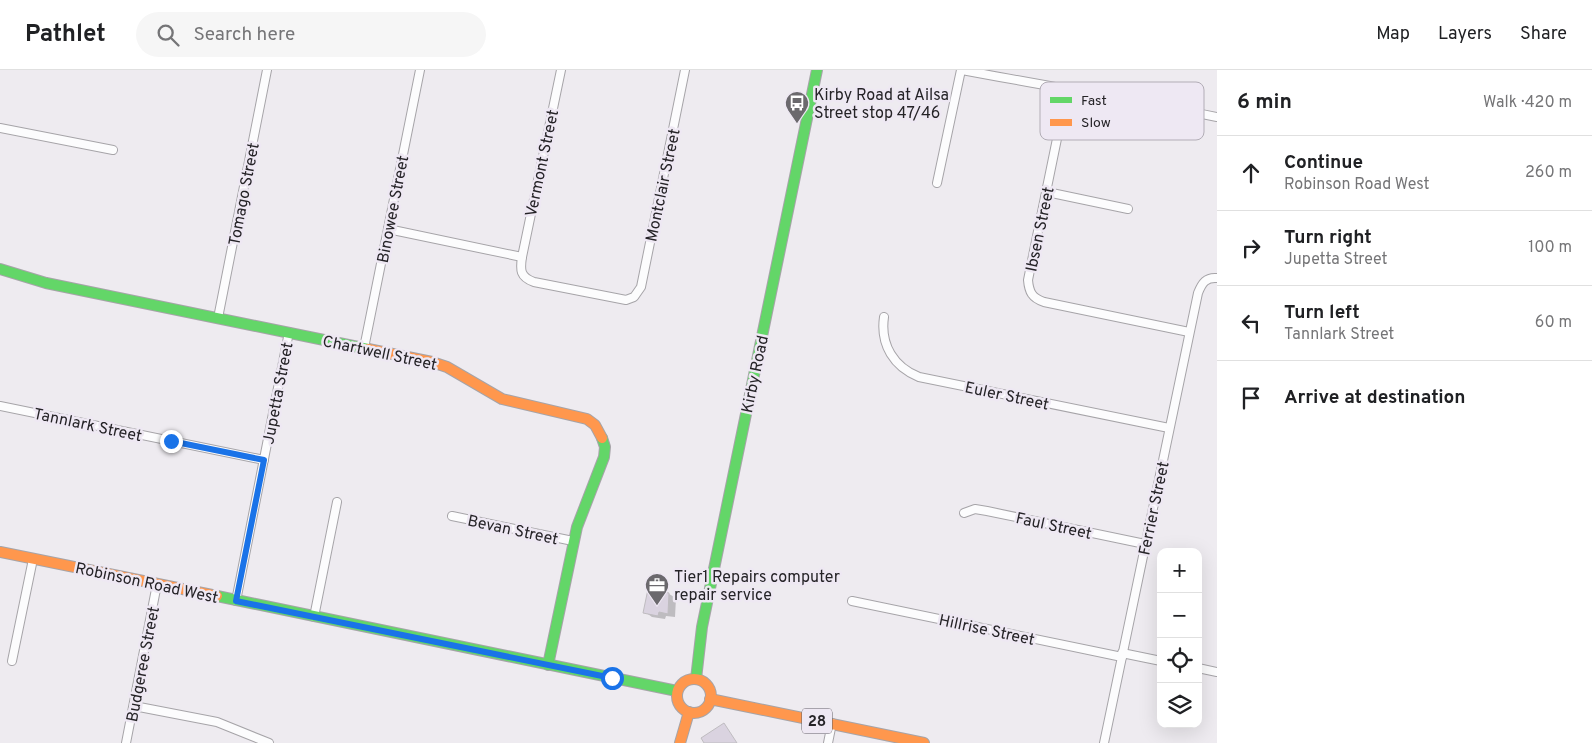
<!DOCTYPE html>
<meta charset="utf-8">
<style>
body{margin:0;font-family:Overpass,sans-serif;background:#f6f6f6;color:#202124}
.controls{position:absolute;right:15px;bottom:15px;display:grid;overflow:hidden;border-radius:10px;box-shadow:0 5px 20px #0002}
.controls button{width:45px;height:45px;display:grid;place-items:center;padding:0;border:0;border-bottom:1px solid #e0e0e0;background:#fff;color:#202124;font:25px sans-serif}
.stop{position:absolute;width:15px;height:15px;margin:-11px;border:4px solid #1a73e8;border-radius:50%;background:#fff}
.stop.end{background:#1a73e8;border-color:#fff;box-shadow:0 1px 5px #0008}
.list{margin:0;padding:0;list-style:none}
h2{display:flex;justify-content:space-between;align-items:center;height:65px;margin:0;padding:0 20px;font-size:21px}
h2 small{font-size:16px;font-weight:400;color:#757577}
.list li{display:grid;grid-template-columns:32px 1fr auto;gap:15px;align-items:center;box-sizing:border-box;height:75px;padding:0 20px;border-top:1px solid #e0e0e0}
.list b{display:block;font-size:19px;white-space:nowrap}
.list p{margin:0;font-size:16px;white-space:nowrap;color:#757577}
.list em{font-size:16px;font-style:normal;color:#757577}
.icon{flex:none;width:28px;height:28px;fill:none;stroke:currentColor;stroke-width:2;stroke-linecap:round;stroke-linejoin:round}
.map{position:relative;flex:none;width:1217px;height:673px;overflow:hidden}
header{display:flex;align-items:center;gap:30px;box-sizing:border-box;height:70px;padding:0 25px;background:#fff;border-bottom:1px solid #e0e0e0}
header strong{font-size:24px}
nav{display:flex;gap:28px;margin-inline-start:auto;font-size:18px}
.search{width:350px;height:45px;background:#f6f6f6;display:flex;align-items:center;gap:12px;box-sizing:border-box;padding:0 18px;border-radius:28px;color:#757577;font-size:19px}
main{display:flex}
aside{flex:1;background:#fff}
.map>svg:first-child{display:block}
.shadow{fill:#0003}
.building{fill:#dad3e0;stroke:#bfbcc0}
.lines{fill:none;stroke-linecap:round;stroke-linejoin:round}
.street-casing{stroke:#a6a4a8;stroke-width:10}
.fast-casing{stroke:#a6a4a8;stroke-width:12}
.slow-casing{stroke:#a6a4a8;stroke-width:12}
.street{stroke:#fcfcfd;stroke-width:8}
.fast{stroke:#63d668;stroke-width:10}
.slow{stroke:#ff974d;stroke-width:10}
.route{stroke:#1a73e8;stroke-width:6}
.labels{text-anchor:middle;stroke-width:5;stroke-linejoin:round;paint-order:stroke}
.shield{fill:#eee8f3;stroke:#615e64;stroke-width:1}
.shield-label{font-size:15px;font-weight:bold;fill:#252327}
.poi-label{font-size:16px;fill:#252327;stroke:#eee8f3;text-anchor:start}
.street-label{font-size:16px;fill:#252327;stroke:#eee8f3}
.key{fill:#eee8f3;stroke:#b2adb6;stroke-width:1}
.key-label{font-size:14px;fill:#252327}
</style>
<header>
<strong>Pathlet</strong>
<div class="search"><svg class="icon" aria-label="search" viewBox="0 0 24 24"><circle cx="10" cy="10" r="6"/><path d="M15 15l6 6"/></svg>Search here</div>
<nav><a>Map</a><a>Layers</a><a>Share</a></nav>
</header>
<main>
<div class="map">
<svg width="1217" height="673" viewBox="0 0 1217 673">
<rect width="100%" height="100%" fill="#eeebf0"/>
<path class="shadow" d="M 669,524 L 676,528 L 675,547 L 666,546 L 665,549 L 652,547 L 645,542 Z"/>
<g class="building">
<path d="M 648,519 L 669,523 L 668,544 L 659,542 L 658,546 L 643,543 Z"/>
<path d="M 724,653 L 737,673 L 704,673 L 701,668 Z"/>
</g>
<g class="lines">
<g class="street-casing">
<g id="street">
<path d="M 561,0 L 522,187 C 520,200 520,207 534,212 L 626,230 L 634,227 L 641,217 L 685,0"/>
<path d="M 962,0 C 1047,16 1132,30 1217,47"/>
<path d="M 1067,20 L 1028,210 C 1029,222 1032,228 1044,232 L 1189,262"/>
<path d="M 0,58 L 113,80"/>
<path d="M 937,113 L 961,0"/>
<path d="M 1047,122 L 1128,139"/>
<path d="M 388,159 L 522,187"/>
<path d="M 884,247 C 880,275 894,297 919,307 L 1169,358"/>
<path d="M 218,248 L 267,0"/>
<path d="M 364,278 L 420,0"/>
<path d="M 0,336 L 264,390"/>
<path d="M 964,443 L 975,439 L 987,441 L 1145,474"/>
<path d="M 452,446 L 573,471"/>
<path d="M 236,531 L 289,262"/>
<path d="M 852,531 L 1122,587"/>
<path d="M 314,547 L 337,432"/>
<path d="M 1122,583 L 1161,591"/>
<path d="M 12,591 L 33,489"/>
<path d="M 1198,598 L 1217,602"/>
<path d="M 134,636 L 217,652 L 269,673"/>
<path d="M 126,673 L 157,514"/>
<path d="M 828,673 L 832,653"/>
<path d="M 1104,673 L 1198,223 C 1202,213 1206,207 1217,208"/>
</g>
</g>
<g class="fast-casing">
<g id="fast">
<path d="M 0,199 L 46,213 L 368,279"/>
<path d="M 217,526 L 677,621"/>
<path d="M 548,595 L 577,457 L 604,387 L 605,377 L 602,368"/>
<path d="M 696,609 L 702,557 L 817,0"/>
</g>
</g>
<g class="slow-casing">
<g id="slow">
<path d="M 368,279 L 432,292 L 447,297 L 502,329 L 587,349 L 595,355 L 602,368"/>
<path d="M 0,482 L 217,526"/>
<circle cx="694" cy="626" r="17"/>
<path d="M 710,629 L 924,673"/>
<path d="M 680,673 L 689,642"/>
</g>
</g>
<use href="#street" class="street"/>
<use href="#fast" class="fast"/>
<use href="#slow" class="slow"/>
</g>
<g class="lines">
<path class="route" d="M 171,371 L 264,390 L 236,531 L 612,608"/>
</g>
<defs>
<g id="bus-pin" transform="scale(1.25)"><path d="M0 17L-7.5 6A9.5 9.5 0 1 1 7.5 6Z" fill="#6b696d" stroke="#eee8f3"/><path d="M-5-6H5V4H4V6H2V4H-2V6H-4V4H-5ZM-3.5-4V0h7V-4ZM-3.5 1.2v1.5H-2V1.2ZM2 1.2v1.5H3.5V1.2Z" fill="#fff"/></g>
<g id="office-pin" transform="scale(1.25)"><path d="M0 17L-7.5 6A9.5 9.5 0 1 1 7.5 6Z" fill="#6b696d" stroke="#eee8f3"/><path d="M-6-3h4V-5.5h4V-3h4V5H-6ZM-1-4.5V-3h2v-1.5ZM-6 0V1H6V0Z" fill="#fff"/></g>
</defs>
<g fill-rule="evenodd">
<use href="#bus-pin" x="797" y="33"/>
<use href="#office-pin" x="657" y="515"/>
</g>
<g class="labels">
<rect class="shield" x="802" y="638.5" width="30" height="25" rx="4"/>
<g class="shield-label">
<text x="817" y="656">28</text>
</g>
<g class="poi-label">
<text x="814" y="30">Kirby Road at Ailsa<tspan x="814" dy="18">Street stop 47/46</tspan></text>
<text x="674" y="512">Tier1 Repairs computer<tspan x="674" dy="18">repair service</tspan></text>
</g>
<g class="street-label">
<text transform="translate(541 93) rotate(-78)" y="6">Vermont Street</text>
<text transform="translate(662 115) rotate(-78)" y="6">Montclair Street</text>
<text transform="translate(243 124) rotate(-79)" y="6">Tomago Street</text>
<text transform="translate(392 139) rotate(-79)" y="6">Binowee Street</text>
<text transform="translate(1039 159) rotate(-78)" y="6">Ibsen Street</text>
<text transform="translate(380 282) rotate(12)" y="6">Chartwell Street</text>
<text transform="translate(754 304) rotate(-78)" y="6">Kirby Road</text>
<text transform="translate(277 323) rotate(-79)" y="6">Jupetta Street</text>
<text transform="translate(1007 325) rotate(12)" y="6">Euler Street</text>
<text transform="translate(88 354) rotate(12)" y="6">Tannlark Street</text>
<text transform="translate(1153 438) rotate(-78)" y="6">Ferrier Street</text>
<text transform="translate(1054 455) rotate(12)" y="6">Faul Street</text>
<text transform="translate(513 459) rotate(12)" y="6">Bevan Street</text>
<text transform="translate(147 512) rotate(12)" y="6">Robinson Road West</text>
<text transform="translate(987 559) rotate(12)" y="6">Hillrise Street</text>
<text transform="translate(142 594) rotate(-79)" y="6">Budgeree Street</text>
</g>
</g>
<rect x="1040" y="12" width="164" height="58" rx="8" class="key"/>
<rect x="1050" y="27" width="22" height="6" fill="#63d668"/>
<rect x="1050" y="49" width="22" height="7" fill="#ff974d"/>
<g class="key-label">
<text x="1081" y="35">Fast</text>
<text x="1081" y="57">Slow</text>
</g>
</svg>
<div class="controls">
<button>+</button>
<button>−</button>
<button><svg class="icon" aria-label="locate" viewBox="0 0 24 24"><circle cx="12" cy="12" r="6"/><path d="M12 2v4M12 18v4M2 12h4M18 12h4"/></svg></button>
<button><svg class="icon" aria-label="layers" viewBox="0 0 24 24"><path d="M12 4l9 5-9 5-9-5zM3 14l9 5 9-5"/></svg></button>
</div>
<div class="stop" style="left:612px;top:608px"></div>
<div class="stop end" style="left:171px;top:371px"></div>
</div>
<aside>
<h2>6 min<small>Walk · 420 m</small></h2>
<ul class="list">
<li><svg class="icon" aria-label="ahead" viewBox="0 0 24 24"><path d="M12 20V5M6 11l6-6 6 6"/></svg><div><b>Continue</b><p>Robinson Road West</p></div><em>260 m</em></li>
<li><svg class="icon" aria-label="right" viewBox="0 0 24 24"><path d="M7 20v-9h11M14 6l5 5-5 5"/></svg><div><b>Turn right</b><p>Jupetta Street</p></div><em>100 m</em></li>
<li><svg class="icon" aria-label="left" viewBox="0 0 24 24"><path d="M17 20v-9H6M10 6l-5 5 5 5"/></svg><div><b>Turn left</b><p>Tannlark Street</p></div><em>60 m</em></li>
<li><svg class="icon" aria-label="arrive" viewBox="0 0 24 24"><path d="M6 21V4h12l-3 4 3 4H6"/></svg><div><b>Arrive at destination</b></div></li>
</ul>
</aside>
</main>
